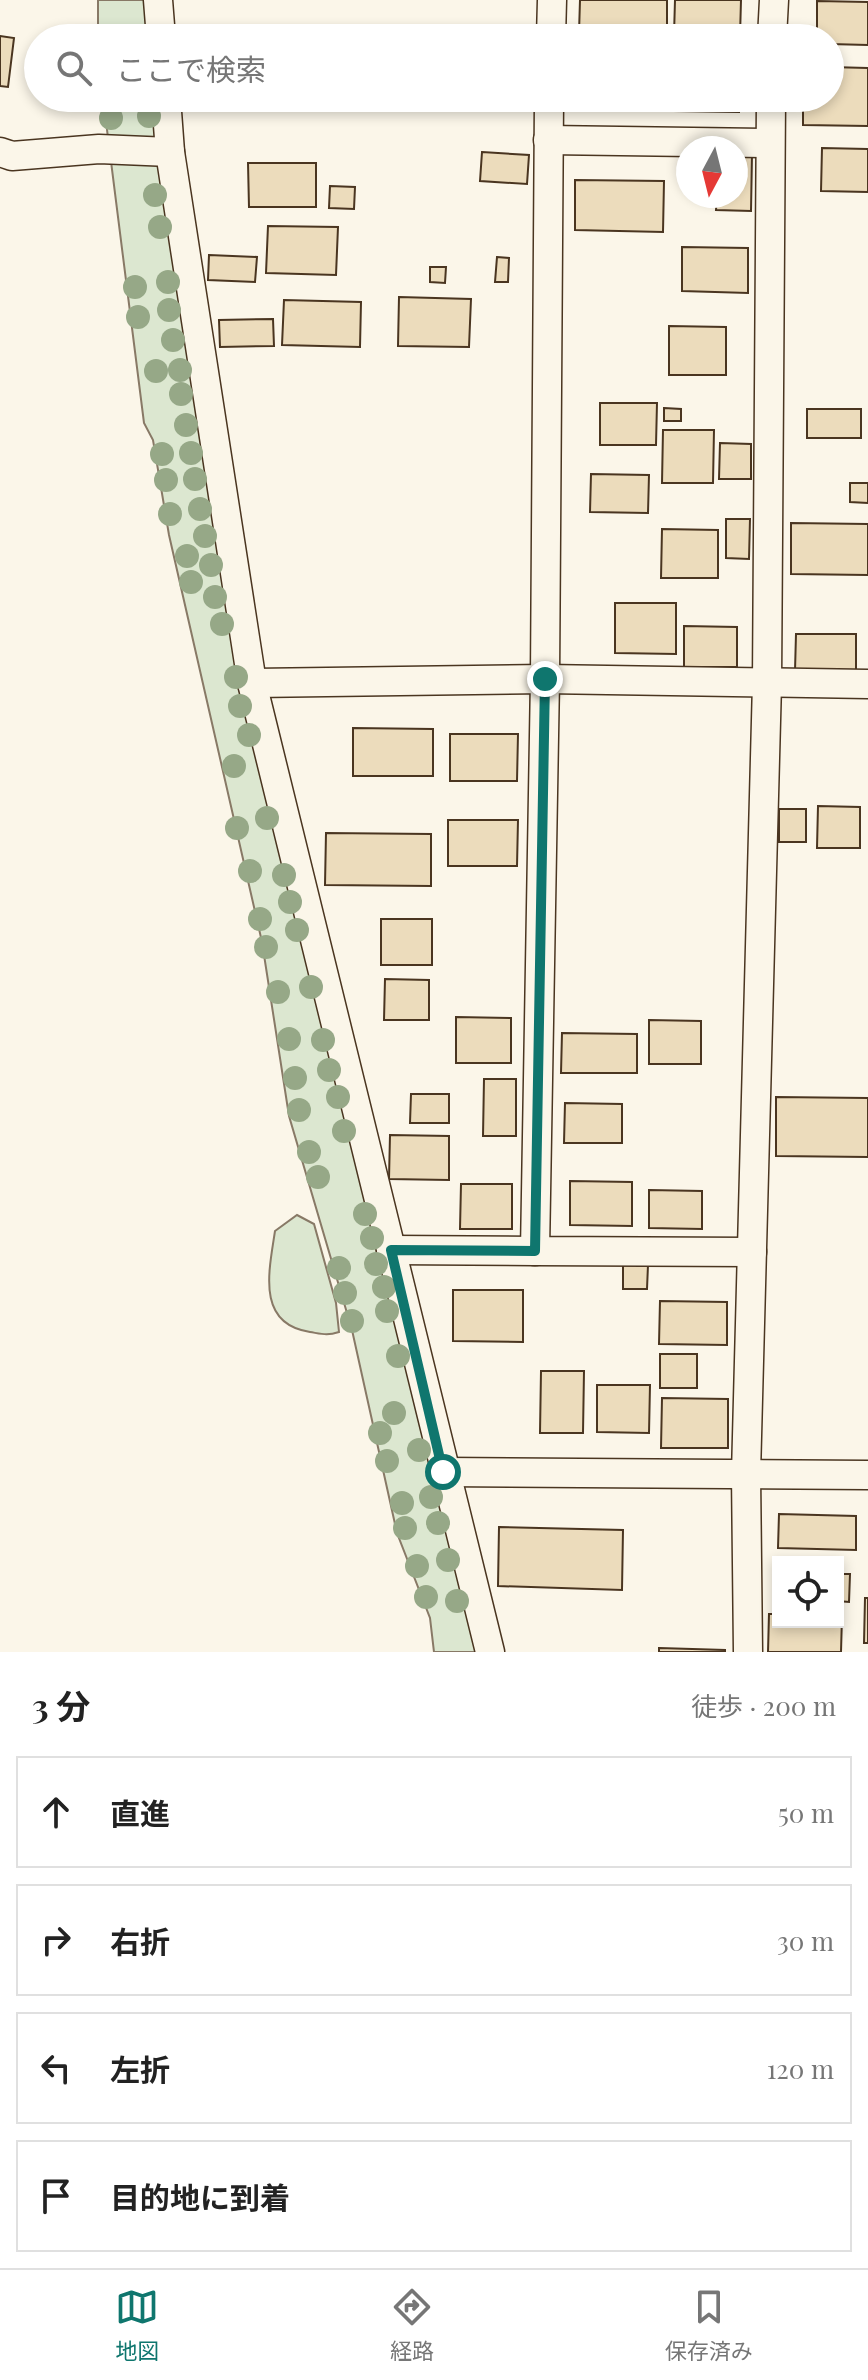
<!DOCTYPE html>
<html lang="ja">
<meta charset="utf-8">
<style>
body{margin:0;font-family:"Playfair Display","Noto Sans JP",serif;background:#f6f6f6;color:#222}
.controls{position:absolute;right:24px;bottom:24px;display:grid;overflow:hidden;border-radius:0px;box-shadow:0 4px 12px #0003}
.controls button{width:72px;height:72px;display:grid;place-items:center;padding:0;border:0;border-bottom:2px solid #e0e0e0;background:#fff;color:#222;font:40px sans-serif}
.compass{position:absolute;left:676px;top:136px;width:72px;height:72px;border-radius:50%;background:#fff;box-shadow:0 4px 12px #0003;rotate:187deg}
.stop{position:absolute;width:24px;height:24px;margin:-18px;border:6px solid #0f766e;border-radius:50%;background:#fff}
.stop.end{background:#0f766e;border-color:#fff;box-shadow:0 2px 8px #0008}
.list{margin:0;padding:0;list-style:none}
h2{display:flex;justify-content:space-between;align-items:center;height:104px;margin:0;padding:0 32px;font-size:34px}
h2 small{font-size:26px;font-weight:400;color:#767676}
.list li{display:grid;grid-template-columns:52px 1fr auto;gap:24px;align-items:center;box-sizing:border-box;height:112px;margin:0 16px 16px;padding:0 16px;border:2px solid #e0e0e0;border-radius:0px}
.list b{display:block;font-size:30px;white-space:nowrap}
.list em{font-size:26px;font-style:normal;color:#767676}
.icon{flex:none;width:44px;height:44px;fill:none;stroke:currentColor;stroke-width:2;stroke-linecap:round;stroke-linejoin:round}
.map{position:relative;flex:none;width:868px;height:1652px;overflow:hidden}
.search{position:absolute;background:#fff;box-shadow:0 4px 12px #0003;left:24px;right:24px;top:24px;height:88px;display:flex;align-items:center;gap:20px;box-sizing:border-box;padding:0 28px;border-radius:44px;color:#767676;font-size:30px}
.sheet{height:616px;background:#fff}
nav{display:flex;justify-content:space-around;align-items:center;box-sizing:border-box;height:112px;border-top:2px solid #e0e0e0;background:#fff;font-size:22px;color:#767676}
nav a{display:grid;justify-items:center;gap:4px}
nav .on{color:#0f766e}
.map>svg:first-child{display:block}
.green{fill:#dce7d0;stroke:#887966;stroke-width:2}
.building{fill:#ecdcbc;stroke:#4a3520;stroke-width:2}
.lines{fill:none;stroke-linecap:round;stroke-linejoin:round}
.street-casing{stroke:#4a3520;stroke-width:31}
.street{stroke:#fbf6e9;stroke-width:28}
.tree{fill:#96a887}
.route{stroke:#0f766e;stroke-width:10}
</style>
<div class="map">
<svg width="868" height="1652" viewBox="0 0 868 1652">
<rect width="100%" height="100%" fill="#fbf6e9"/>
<g class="green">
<path d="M 98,0 L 150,0 L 152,38 L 98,38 Z"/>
<path d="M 103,98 L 156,98 L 231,614 L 399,1322 L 413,1397 L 477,1652 L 434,1652 L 430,1618 L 397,1533 L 352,1330 L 289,1116 L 262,942 L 169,535 L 153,440 L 144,423 Z"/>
<path d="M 297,1215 L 314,1224 L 336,1303 L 339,1332 C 327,1336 322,1334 310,1332 C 256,1324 269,1271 275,1231 Z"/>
</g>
<g class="building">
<path d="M 580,0 L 667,0 L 667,35 L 579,33 Z"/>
<path d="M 675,0 L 741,0 L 740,36 L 674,35 Z"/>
<path d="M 817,1 L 868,2 L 868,45 L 830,44 L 830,38 L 817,38 Z"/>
<path d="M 0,36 L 14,38 L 8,87 L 0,86 Z"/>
<path d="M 830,67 L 868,68 L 868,126 L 803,125 L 803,98 L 830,98 Z"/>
<path d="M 674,98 L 739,98 L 739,112 L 674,111 Z"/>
<path d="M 822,148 L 868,149 L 868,192 L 821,191 Z"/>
<path d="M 482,152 L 529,155 L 527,184 L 480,181 Z"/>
<path d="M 736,153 L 752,154 L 751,211 L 716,210 L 717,196 L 736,196 Z"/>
<path d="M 248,163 L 316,163 L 316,207 L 249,207 Z"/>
<path d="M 575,180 L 664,181 L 663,232 L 575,230 Z"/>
<path d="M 330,186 L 355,187 L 354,209 L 329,208 Z"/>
<path d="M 268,226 L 338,227 L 336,275 L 266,273 Z"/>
<path d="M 682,247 L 748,248 L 748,293 L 682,291 Z"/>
<path d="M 209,255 L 257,257 L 255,282 L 208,280 Z"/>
<path d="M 497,257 L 509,258 L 508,282 L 495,282 Z"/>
<path d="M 430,267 L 446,267 L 445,283 L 430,282 Z"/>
<path d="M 399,297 L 471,299 L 469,347 L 398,346 Z"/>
<path d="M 284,300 L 361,302 L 360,347 L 282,345 Z"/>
<path d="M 273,319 L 274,346 L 220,347 L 219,320 Z"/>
<path d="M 669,326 L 726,327 L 726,375 L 669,375 Z"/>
<path d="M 600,403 L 657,403 L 656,445 L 600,445 Z"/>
<path d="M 664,408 L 681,409 L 681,421 L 664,421 Z"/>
<rect x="807" y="409" width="54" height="29"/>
<path d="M 663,430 L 714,430 L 713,483 L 662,483 Z"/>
<path d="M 720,443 L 751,444 L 751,479 L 719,479 Z"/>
<path d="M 591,474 L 649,475 L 648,513 L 590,512 Z"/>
<path d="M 850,483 L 868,483 L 868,503 L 850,502 Z"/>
<path d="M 726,519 L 750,519 L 749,559 L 726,558 Z"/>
<path d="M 791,523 L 868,524 L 868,575 L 791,574 Z"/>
<path d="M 662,529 L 718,530 L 718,578 L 661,578 Z"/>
<path d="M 615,603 L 676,603 L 676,654 L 615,653 Z"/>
<path d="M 684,626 L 737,627 L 737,667 L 684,667 Z"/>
<path d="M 796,634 L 856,634 L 856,671 L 795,671 Z"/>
<path d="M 353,728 L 433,729 L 433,776 L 353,776 Z"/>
<path d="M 450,734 L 518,734 L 517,781 L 450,781 Z"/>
<path d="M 818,806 L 860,807 L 860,848 L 817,848 Z"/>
<rect x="779" y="809" width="27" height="33"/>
<path d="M 448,820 L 518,820 L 517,866 L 448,866 Z"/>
<path d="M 326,833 L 431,834 L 431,886 L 325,885 Z"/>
<rect x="381" y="919" width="51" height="46"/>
<path d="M 385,979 L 429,980 L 429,1020 L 384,1020 Z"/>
<path d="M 456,1017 L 511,1018 L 511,1063 L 456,1063 Z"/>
<path d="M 649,1020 L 701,1021 L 701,1064 L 649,1064 Z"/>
<path d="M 562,1033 L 637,1034 L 637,1073 L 561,1073 Z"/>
<path d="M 484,1079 L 516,1079 L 516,1136 L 483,1136 Z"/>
<path d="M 411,1094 L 449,1094 L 449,1123 L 410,1123 Z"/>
<path d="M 776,1097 L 868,1098 L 868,1157 L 776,1156 Z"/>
<path d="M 565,1103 L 622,1104 L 622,1143 L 564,1143 Z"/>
<path d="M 390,1135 L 449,1136 L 449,1180 L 389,1179 Z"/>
<path d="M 570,1181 L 632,1182 L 632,1226 L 570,1225 Z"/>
<path d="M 461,1184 L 512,1184 L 512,1229 L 460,1229 Z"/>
<path d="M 649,1190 L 702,1191 L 702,1229 L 649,1228 Z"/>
<path d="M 623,1265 L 648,1265 L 647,1289 L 623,1289 Z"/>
<path d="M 453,1290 L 523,1290 L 523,1342 L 453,1341 Z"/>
<path d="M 660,1301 L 727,1302 L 727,1345 L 659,1344 Z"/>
<rect x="660" y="1354" width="37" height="34"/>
<path d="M 541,1371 L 584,1371 L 583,1433 L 540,1433 Z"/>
<path d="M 597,1385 L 650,1385 L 649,1433 L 597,1432 Z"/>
<path d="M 662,1398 L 728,1399 L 728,1448 L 661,1448 Z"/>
<path d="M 779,1514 L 856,1516 L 856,1550 L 778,1548 Z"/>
<path d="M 499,1527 L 623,1530 L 622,1590 L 498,1586 Z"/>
<path d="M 838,1574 L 850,1574 L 849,1602 L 838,1601 Z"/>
<path d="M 865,1598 L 868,1598 L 868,1643 L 864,1643 Z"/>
<path d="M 769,1614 L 778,1614 L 778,1622 L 838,1622 L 838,1616 L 842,1616 L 841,1652 L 768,1652 Z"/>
<path d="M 659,1648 L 725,1650 L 725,1652 L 659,1652 Z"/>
</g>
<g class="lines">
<g class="street-casing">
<g id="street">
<path d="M 158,0 L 161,38"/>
<path d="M 551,38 L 552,0"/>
<path d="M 772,38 L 774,0"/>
<path d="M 166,98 L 170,152 L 252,683 L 490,1652"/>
<path d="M 549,98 L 545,679 L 535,1251 L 752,1252"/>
<path d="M 548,140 L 769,143"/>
<path d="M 0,152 L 12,156 L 99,149 L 170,152"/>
<path d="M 252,683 L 545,679 L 868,684"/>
<path d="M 391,1250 L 535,1251"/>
<path d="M 443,1472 L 868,1475"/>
<path d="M 748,1652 L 746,1474 L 767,683 L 771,98"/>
</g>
</g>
<use href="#street" class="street"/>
</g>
<g class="tree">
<circle cx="149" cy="116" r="12"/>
<circle cx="111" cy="118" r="12"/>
<circle cx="155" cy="195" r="12"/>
<circle cx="160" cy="227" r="12"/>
<circle cx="168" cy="282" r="12"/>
<circle cx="135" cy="287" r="12"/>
<circle cx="169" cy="310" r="12"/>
<circle cx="138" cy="317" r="12"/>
<circle cx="173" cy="340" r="12"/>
<circle cx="180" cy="370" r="12"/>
<circle cx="156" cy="371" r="12"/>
<circle cx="181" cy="394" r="12"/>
<circle cx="186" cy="425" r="12"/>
<circle cx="191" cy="453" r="12"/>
<circle cx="162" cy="454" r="12"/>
<circle cx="195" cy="479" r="12"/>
<circle cx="166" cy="480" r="12"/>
<circle cx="200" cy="509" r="12"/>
<circle cx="170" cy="514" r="12"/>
<circle cx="205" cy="536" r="12"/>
<circle cx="187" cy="556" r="12"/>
<circle cx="211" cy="565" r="12"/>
<circle cx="191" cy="582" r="12"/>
<circle cx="215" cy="597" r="12"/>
<circle cx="222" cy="624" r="12"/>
<circle cx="236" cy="677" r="12"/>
<circle cx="240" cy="706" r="12"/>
<circle cx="249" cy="735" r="12"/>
<circle cx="234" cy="766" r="12"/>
<circle cx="267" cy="818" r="12"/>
<circle cx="237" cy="828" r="12"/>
<circle cx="250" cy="871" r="12"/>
<circle cx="284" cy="875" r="12"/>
<circle cx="290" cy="902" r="12"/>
<circle cx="260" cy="919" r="12"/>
<circle cx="297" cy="930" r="12"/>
<circle cx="266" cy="947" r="12"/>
<circle cx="311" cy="987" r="12"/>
<circle cx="278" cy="992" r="12"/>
<circle cx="289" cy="1039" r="12"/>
<circle cx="323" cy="1040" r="12"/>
<circle cx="329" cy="1070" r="12"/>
<circle cx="295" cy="1078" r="12"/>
<circle cx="338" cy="1097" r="12"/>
<circle cx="299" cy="1110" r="12"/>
<circle cx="344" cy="1131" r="12"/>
<circle cx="309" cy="1152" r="12"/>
<circle cx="318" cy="1177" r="12"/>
<circle cx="365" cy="1214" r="12"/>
<circle cx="372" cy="1238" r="12"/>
<circle cx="376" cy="1264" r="12"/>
<circle cx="339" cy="1268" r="12"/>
<circle cx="384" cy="1287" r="12"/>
<circle cx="345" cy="1293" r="12"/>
<circle cx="387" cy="1311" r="12"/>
<circle cx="352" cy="1321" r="12"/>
<circle cx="398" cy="1356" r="12"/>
<circle cx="394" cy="1413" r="12"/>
<circle cx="380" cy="1433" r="12"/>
<circle cx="419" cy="1450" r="12"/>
<circle cx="387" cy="1461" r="12"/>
<circle cx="431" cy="1497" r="12"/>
<circle cx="402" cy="1503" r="12"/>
<circle cx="438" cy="1523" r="12"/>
<circle cx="405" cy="1528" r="12"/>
<circle cx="448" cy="1560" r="12"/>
<circle cx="417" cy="1566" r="12"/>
<circle cx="426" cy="1597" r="12"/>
<circle cx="457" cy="1601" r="12"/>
</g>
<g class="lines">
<path class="route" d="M 443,1472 L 391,1250 L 535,1251 L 545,679"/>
</g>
</svg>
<div class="controls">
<button><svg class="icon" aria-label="locate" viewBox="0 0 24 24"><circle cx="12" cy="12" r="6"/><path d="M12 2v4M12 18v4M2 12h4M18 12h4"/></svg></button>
</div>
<svg class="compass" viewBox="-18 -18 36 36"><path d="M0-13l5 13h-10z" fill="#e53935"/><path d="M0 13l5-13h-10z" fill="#767676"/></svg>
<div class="stop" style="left:443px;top:1472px"></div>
<div class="stop end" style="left:545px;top:679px"></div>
<div class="search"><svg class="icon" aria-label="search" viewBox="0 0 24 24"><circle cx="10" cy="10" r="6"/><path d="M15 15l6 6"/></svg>ここで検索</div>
</div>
<section class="sheet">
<h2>3 分<small>徒歩 · 200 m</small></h2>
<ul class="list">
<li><svg class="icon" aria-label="ahead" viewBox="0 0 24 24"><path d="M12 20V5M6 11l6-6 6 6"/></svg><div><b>直進</b></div><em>50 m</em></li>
<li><svg class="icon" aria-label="right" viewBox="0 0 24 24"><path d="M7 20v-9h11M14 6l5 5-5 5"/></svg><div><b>右折</b></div><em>30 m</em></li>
<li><svg class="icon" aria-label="left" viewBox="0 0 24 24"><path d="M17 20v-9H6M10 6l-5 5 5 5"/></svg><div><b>左折</b></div><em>120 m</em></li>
<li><svg class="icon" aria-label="arrive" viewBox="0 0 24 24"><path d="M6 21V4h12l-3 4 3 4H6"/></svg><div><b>目的地に到着</b></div></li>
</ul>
</section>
<nav>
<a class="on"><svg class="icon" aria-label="map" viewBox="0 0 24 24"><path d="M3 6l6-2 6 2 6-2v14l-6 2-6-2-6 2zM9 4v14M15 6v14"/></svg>地図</a>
<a><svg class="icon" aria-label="directions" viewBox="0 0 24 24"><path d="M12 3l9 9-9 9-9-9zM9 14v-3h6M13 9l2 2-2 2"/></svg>経路</a>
<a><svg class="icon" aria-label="saved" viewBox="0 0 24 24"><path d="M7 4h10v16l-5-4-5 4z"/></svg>保存済み</a>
</nav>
